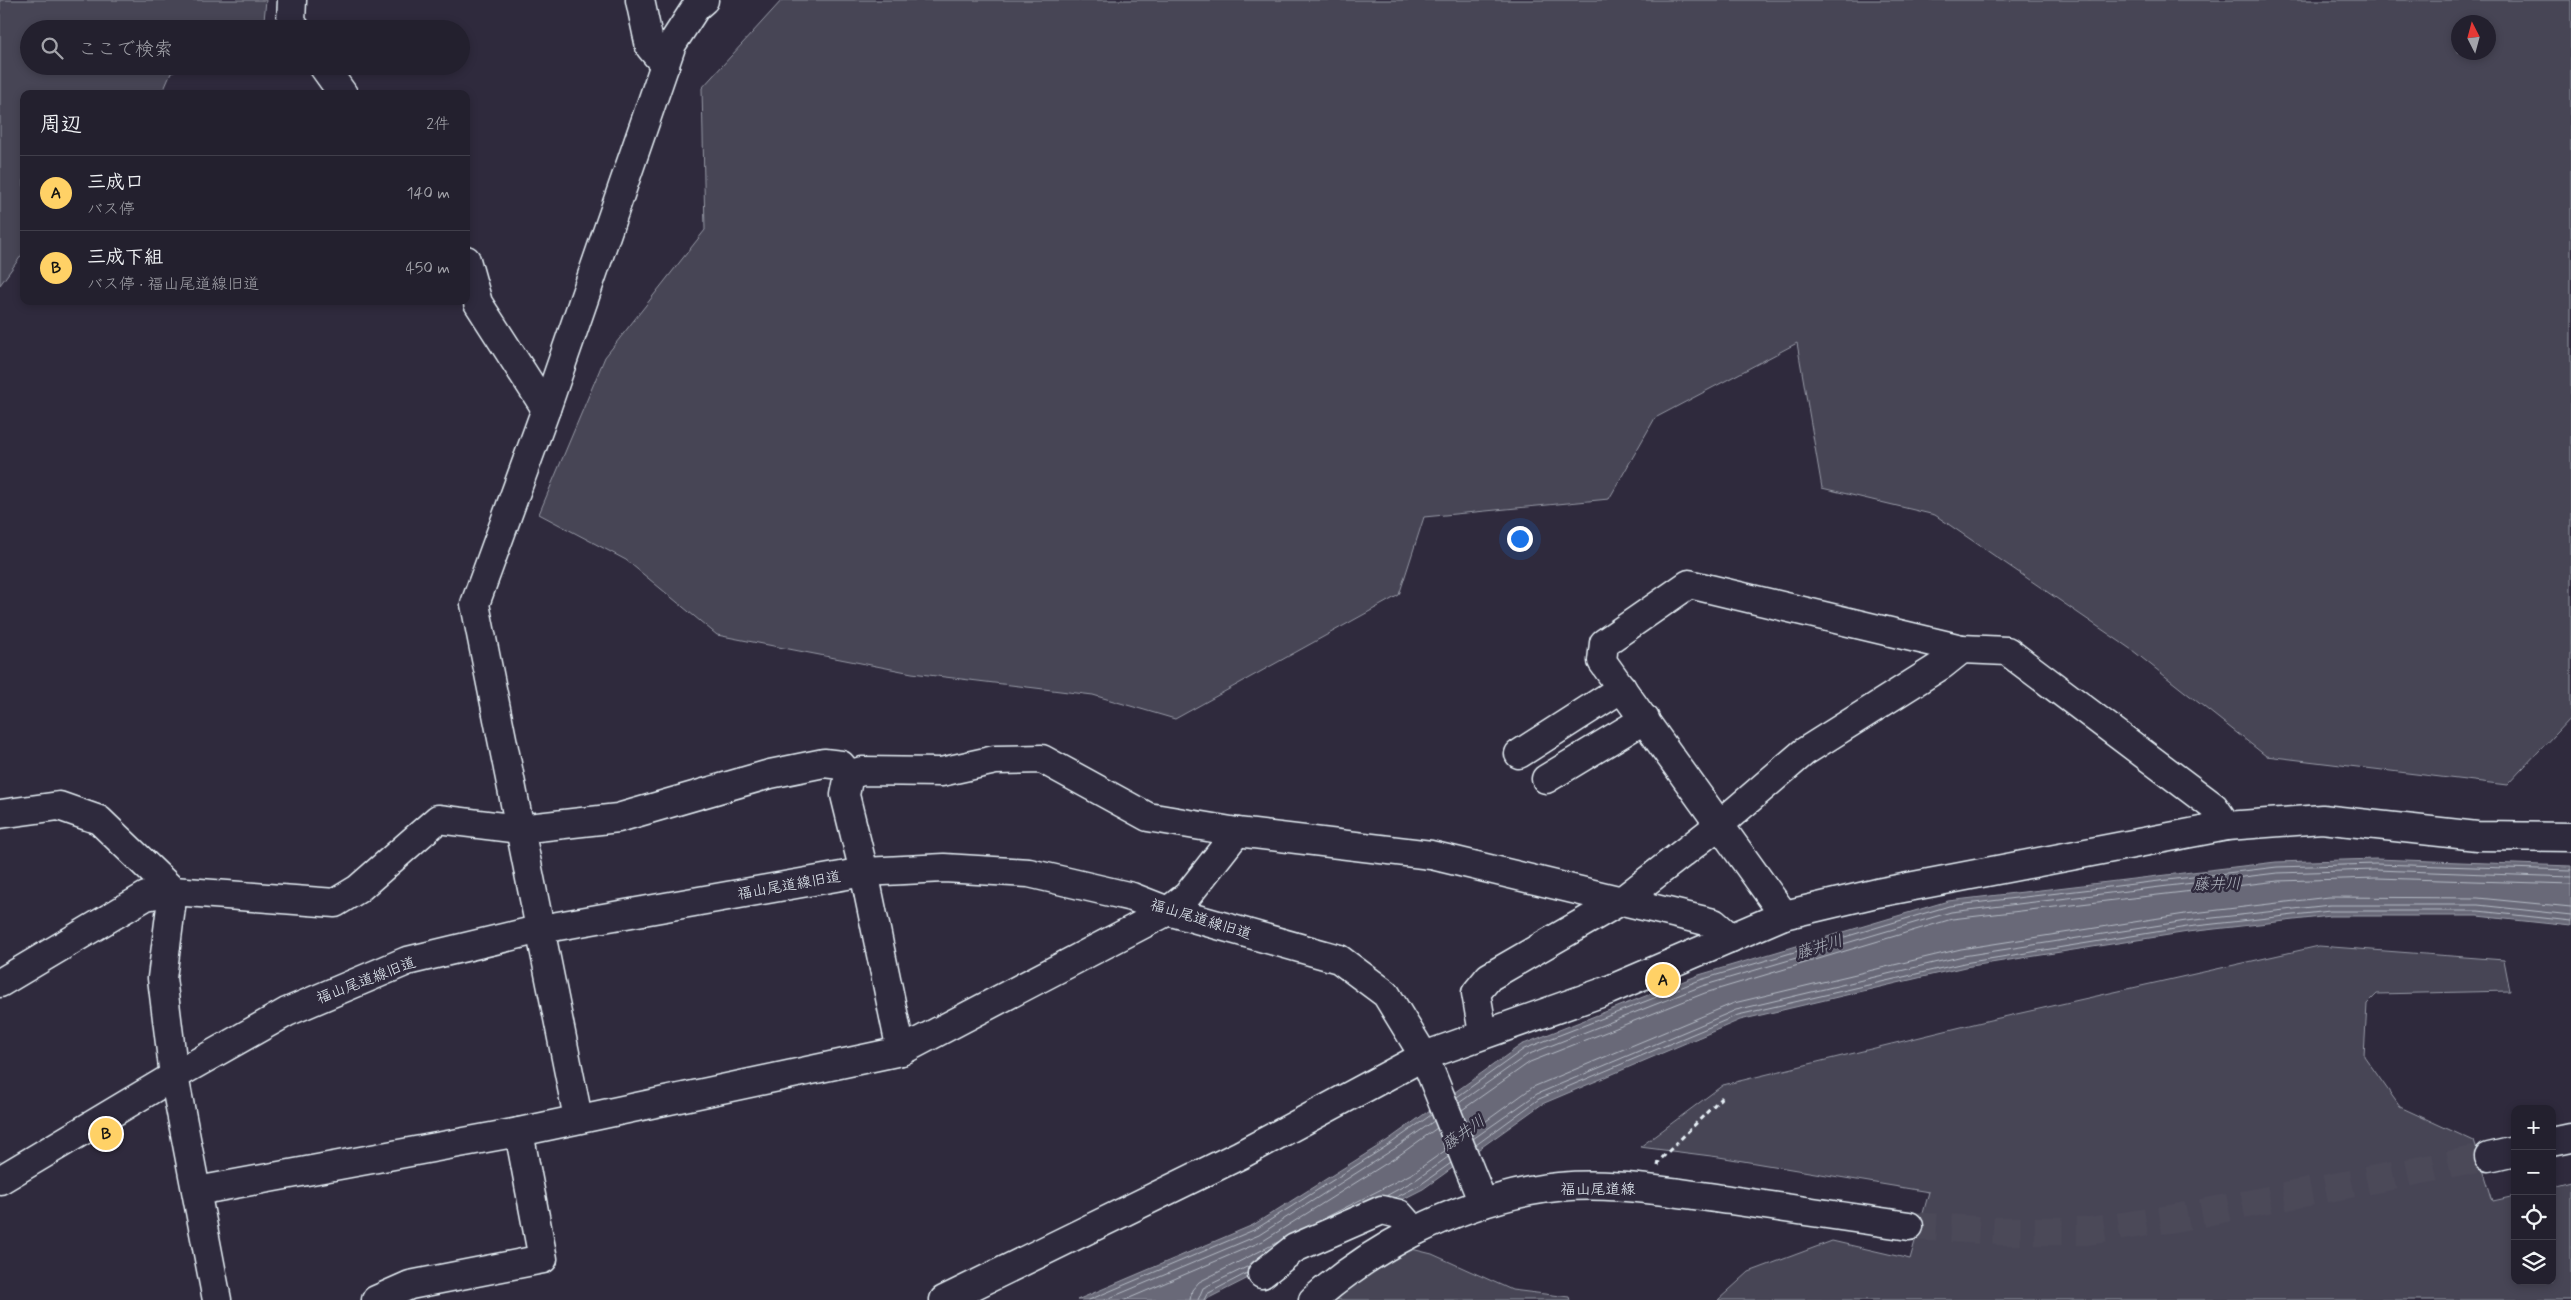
<!DOCTYPE html>
<html lang="ja">
<meta charset="utf-8">
<style>
body{margin:0;font-family:Mynerve,"Klee One",sans-serif;background:#2f2d3a;color:#f1f3f6}
.controls{position:absolute;right:15px;bottom:15px;display:grid;overflow:hidden;border-radius:10px;box-shadow:0 2px 8px #0003}
.controls button{width:45px;height:45px;display:grid;place-items:center;padding:0;border:0;border-bottom:1px solid #403e4a;background:#23202e;color:#f1f3f6;font:25px sans-serif}
.compass{position:absolute;left:2451px;top:15px;width:45px;height:45px;border-radius:50%;background:#23202e;box-shadow:0 2px 8px #0003;rotate:354deg}
.you{position:absolute;left:1519px;top:538px;width:18px;height:18px;margin:-12px;border:4px solid #fff;border-radius:50%;background:#1a73e8;box-shadow:0 0 0 8px #1a73e833}
.badge{display:grid;place-items:center;width:32px;height:32px;border-radius:50%;background:#ffd166;color:#111;font-size:16px;font-weight:700}
.pin{position:absolute;translate:-50% -50%;border:2px solid #fff;box-shadow:0 1px 5px #0006}
.list{margin:0;padding:0;list-style:none}
h2{display:flex;justify-content:space-between;align-items:center;height:65px;margin:0;padding:0 20px;font-size:21px}
h2 small{font-size:16px;font-weight:400;color:#a3a3aa}
.list li{display:grid;grid-template-columns:32px 1fr auto;gap:15px;align-items:center;box-sizing:border-box;height:75px;padding:0 20px;border-top:1px solid #403e4a}
.list b{display:block;font-size:19px;white-space:nowrap}
.list p{margin:0;font-size:16px;white-space:nowrap;color:#a3a3aa}
.list em{font-size:16px;font-style:normal;color:#a3a3aa}
.icon{flex:none;width:28px;height:28px;fill:none;stroke:currentColor;stroke-width:2;stroke-linecap:round;stroke-linejoin:round}
.map{position:relative;flex:none;width:2571px;height:1300px;overflow:hidden}
.search{position:absolute;background:#23202e;box-shadow:0 2px 8px #0003;left:20px;top:20px;width:450px;height:55px;display:flex;align-items:center;gap:12px;box-sizing:border-box;padding:0 18px;border-radius:28px;color:#a3a3aa;font-size:19px}
.panel{position:absolute;background:#23202e;box-shadow:0 2px 8px #0003;left:20px;top:90px;width:450px;height:215px;border-radius:10px}
.map>svg:first-child{display:block}
.green{fill:#464455;stroke:#979aa6;fill-rule:evenodd}
.water{fill:#696978;stroke:#9c9fab}
.lines{fill:none;stroke-linecap:round;stroke-linejoin:round}
.shore{stroke:#b5bbc5;stroke-width:1}
.major-tunnel{stroke:#4b4859;stroke-width:28;stroke-dasharray:28 14;stroke-linecap:butt}
.minor-casing{stroke:#e8f1f8;stroke-width:31}
.major-casing{stroke:#e8f1f8;stroke-width:31}
.path{stroke:#e8f1f8;stroke-width:3;stroke-dasharray:5 4;stroke-linecap:butt}
.minor{stroke:#2f2a3d;stroke-width:28}
.major{stroke:#2f2a3d;stroke-width:28}
.labels{text-anchor:middle;stroke-width:5;stroke-linejoin:round;paint-order:stroke}
.street-label{font-size:15px;fill:#e8f1f8;stroke:#2f2a3d}
.water-label{font-size:16px;font-style:italic;fill:#afb4be;stroke:#2f2a3d}
</style>
<div class="map">
<svg width="2571" height="1300" viewBox="0 0 2571 1300">
<rect width="100%" height="100%" fill="#2f2a3d"/>
<filter id="ink" filterUnits="userSpaceOnUse"><feTurbulence type="fractalNoise" baseFrequency=".02" numOctaves="2"/><feDisplacementMap in="SourceGraphic" scale="10" xChannelSelector="R" yChannelSelector="G"/><feConvolveMatrix kernelMatrix="1 2 1 2 8 2 1 2 1" color-interpolation-filters="sRGB"/></filter>
<g filter="url(#ink)">
<g class="green">
<path d="M 0,0 L 266,0 L 264,20 L 272,29 L 29,29 L 29,66 L 192,66 L 171,73 L 162,94 L 24,94 L 24,252 L 0,285 Z"/>
<path d="M 782,0 L 2571,0 L 2571,717 L 2507,785 L 2266,756 L 2132,650 L 1935,515 L 1822,488 L 1797,343 L 1655,418 L 1609,499 L 1424,517 L 1399,595 L 1175,719 L 1093,695 L 912,673 L 717,635 L 626,560 L 539,514 L 605,357 L 705,230 L 702,88 ZM 2488,22 L 2488,52 L 2458,52 L 2458,22 Z"/>
<path d="M 2319,946 L 2504,960 L 2510,991 L 2377,994 L 2367,1004 L 2364,1056 L 2400,1107 L 2474,1141 L 2493,1201 L 2515,1196 L 2515,1281 L 2552,1281 L 2552,1186 L 2571,1181 L 2571,1300 L 1718,1300 L 1749,1272 L 1832,1241 L 1910,1259 L 1929,1192 L 1719,1157 L 1640,1147 L 1723,1085 L 1990,1020 Z"/>
<path d="M 1375,1240 L 1432,1254 L 1512,1290 L 1569,1297 L 1570,1300 L 1309,1300 Z"/>
</g>
<path class="water" d="M 2376,859 L 2571,866 L 2571,926 L 2477,916 L 2330,916 L 2188,932 L 1965,967 L 1740,1020 L 1542,1104 L 1423,1189 L 1205,1300 L 1077,1300 L 1253,1225 L 1388,1140 L 1521,1045 L 1699,975 L 1948,901 L 2276,862 Z"/>
<g class="lines">
<g class="shore">
<path d="M 1457,1097 L 1524,1049 L 1700,980 L 1949,906 L 2277,867 L 2376,864 L 2571,870"/>
<path d="M 1459,1103 L 1527,1055 L 1702,986 L 1951,912 L 2277,873 L 2376,870 L 2571,877"/>
<path d="M 1462,1110 L 1530,1062 L 1705,993 L 1952,919 L 2278,881 L 2376,878 L 2571,884"/>
<path d="M 1471,1132 L 1533,1087 L 1734,1003 L 1961,949 L 2185,914 L 2329,897 L 2478,898 L 2571,907"/>
<path d="M 1473,1139 L 1537,1094 L 1736,1010 L 1963,956 L 2186,921 L 2330,905 L 2478,905 L 2571,915"/>
<path d="M 1476,1145 L 1539,1099 L 1738,1015 L 1964,963 L 2187,927 L 2330,911 L 2478,911 L 2571,921"/>
<path d="M 1386,1196 L 1417,1179 L 1448,1157"/>
<path d="M 1395,1198 L 1420,1185 L 1451,1163"/>
<path d="M 1321,1220 L 1413,1173 L 1446,1150"/>
<path d="M 1089,1300 L 1256,1229 L 1390,1144 L 1431,1115"/>
<path d="M 1105,1300 L 1259,1235 L 1394,1149 L 1434,1121"/>
<path d="M 1125,1300 L 1263,1241 L 1398,1156 L 1437,1128"/>
<path d="M 1190,1300 L 1192,1290 L 1199,1282 L 1278,1242"/>
<path d="M 1198,1300 L 1203,1288 L 1251,1265"/>
<path d="M 1204,1300 L 1207,1294 L 1247,1273"/>
</g>
<path class="major-tunnel" d="M 1909,1226 L 1999,1231 L 2088,1231 L 2170,1219 L 2489,1157"/>
<g class="minor-casing">
<g id="minor">
<path d="M 292,0 L 291,22 L 296,29"/>
<path d="M 640,0 L 650,47 L 665,65"/>
<path d="M 323,66 L 343,94"/>
<path d="M 466,260 L 478,303 L 546,409"/>
<path d="M 1519,754 L 1622,688"/>
<path d="M 1546,779 L 1645,719"/>
<path d="M 0,814 L 59,806 L 99,820 L 173,891 L 335,903 L 358,889 L 438,819 L 519,829 L 618,818 L 770,774 L 824,763 L 841,765 L 849,775"/>
<path d="M 1784,915 L 1602,661 L 1604,643 L 1689,584 L 1962,649 L 2007,651 L 2214,807 L 2227,826"/>
<path d="M 0,983 L 146,896 L 173,891 L 162,978 L 174,1076 L 217,1300"/>
<path d="M 1483,1033 L 1476,993 L 1489,977 L 1624,899 L 1719,825 L 1804,752 L 1942,665 L 1962,649"/>
<path d="M 901,1051 L 864,872 L 845,795 L 849,775 L 862,771 L 941,772 L 995,760 L 1042,759 L 1148,817 L 1237,832 L 1431,855 L 1714,923 L 1731,938"/>
<path d="M 578,1118 L 475,604 L 546,409 L 672,44 L 696,7 L 704,0"/>
<path d="M 0,1180 L 174,1076 L 287,1012 L 407,961 L 541,929 L 864,872 L 944,868 L 1029,873 L 1132,897 L 1168,911 L 1339,959 L 1386,994 L 1424,1056 L 1483,1203"/>
<path d="M 197,1191 L 519,1132 L 901,1051 L 1168,911 L 1187,896 L 1237,832"/>
<path d="M 1262,1274 L 1295,1248 L 1382,1210 L 1399,1214 L 1414,1231"/>
<path d="M 376,1300 L 410,1285 L 543,1259 L 519,1132"/>
<path d="M 944,1300 L 1240,1155 L 1424,1056 L 1609,990 L 1784,915 L 1877,893 L 2227,826 L 2322,819 L 2477,836 L 2571,837"/>
</g>
</g>
<g class="major-casing">
<g id="major">
<path d="M 2552,1142 L 2571,1138"/>
<path d="M 2489,1157 L 2515,1151"/>
<path d="M 1313,1300 C 1373,1247 1451,1207 1530,1191 C 1595,1178 1665,1191 1730,1200 C 1789,1209 1849,1217 1909,1226"/>
</g>
</g>
<path class="path" d="M 1658,1166 L 1659,1161 L 1723,1096"/>
<use href="#minor" class="minor"/>
<use href="#major" class="major"/>
</g>
</g>
<g class="labels">
<g class="street-label">
<text transform="translate(789 885) rotate(-10)" y="5">福山尾道線旧道</text>
<text transform="translate(1201 919) rotate(17)" y="5">福山尾道線旧道</text>
<text transform="translate(366 980) rotate(-21)" y="5">福山尾道線旧道</text>
<text x="1598" y="1194">福山尾道線</text>
</g>
<g class="water-label">
<text transform="translate(2217 883) rotate(-1)" y="6">藤井川</text>
<text transform="translate(1819 946) rotate(-17)" y="6">藤井川</text>
<text transform="translate(1463 1132) rotate(-35)" y="6">藤井川</text>
</g>
</g>
</svg>
<div class="controls">
<button>+</button>
<button>−</button>
<button><svg class="icon" aria-label="locate" viewBox="0 0 24 24"><circle cx="12" cy="12" r="6"/><path d="M12 2v4M12 18v4M2 12h4M18 12h4"/></svg></button>
<button><svg class="icon" aria-label="layers" viewBox="0 0 24 24"><path d="M12 4l9 5-9 5-9-5zM3 14l9 5 9-5"/></svg></button>
</div>
<svg class="compass" viewBox="-18 -18 36 36"><path d="M0-13l5 13h-10z" fill="#e53935"/><path d="M0 13l5-13h-10z" fill="#a3a3aa"/></svg>
<div class="you"></div>
<div class="pin badge" style="left:1663px;top:980px">A</div>
<div class="pin badge" style="left:106px;top:1134px">B</div>
<div class="search"><svg class="icon" aria-label="search" viewBox="0 0 24 24"><circle cx="10" cy="10" r="6"/><path d="M15 15l6 6"/></svg>ここで検索</div>
<section class="panel">
<h2>周辺<small>2件</small></h2>
<ul class="list">
<li><span class="badge">A</span><div><b>三成口</b><p>バス停</p></div><em>140 m</em></li>
<li><span class="badge">B</span><div><b>三成下組</b><p>バス停 · 福山尾道線旧道</p></div><em>450 m</em></li>
</ul>
</section>
</div>
